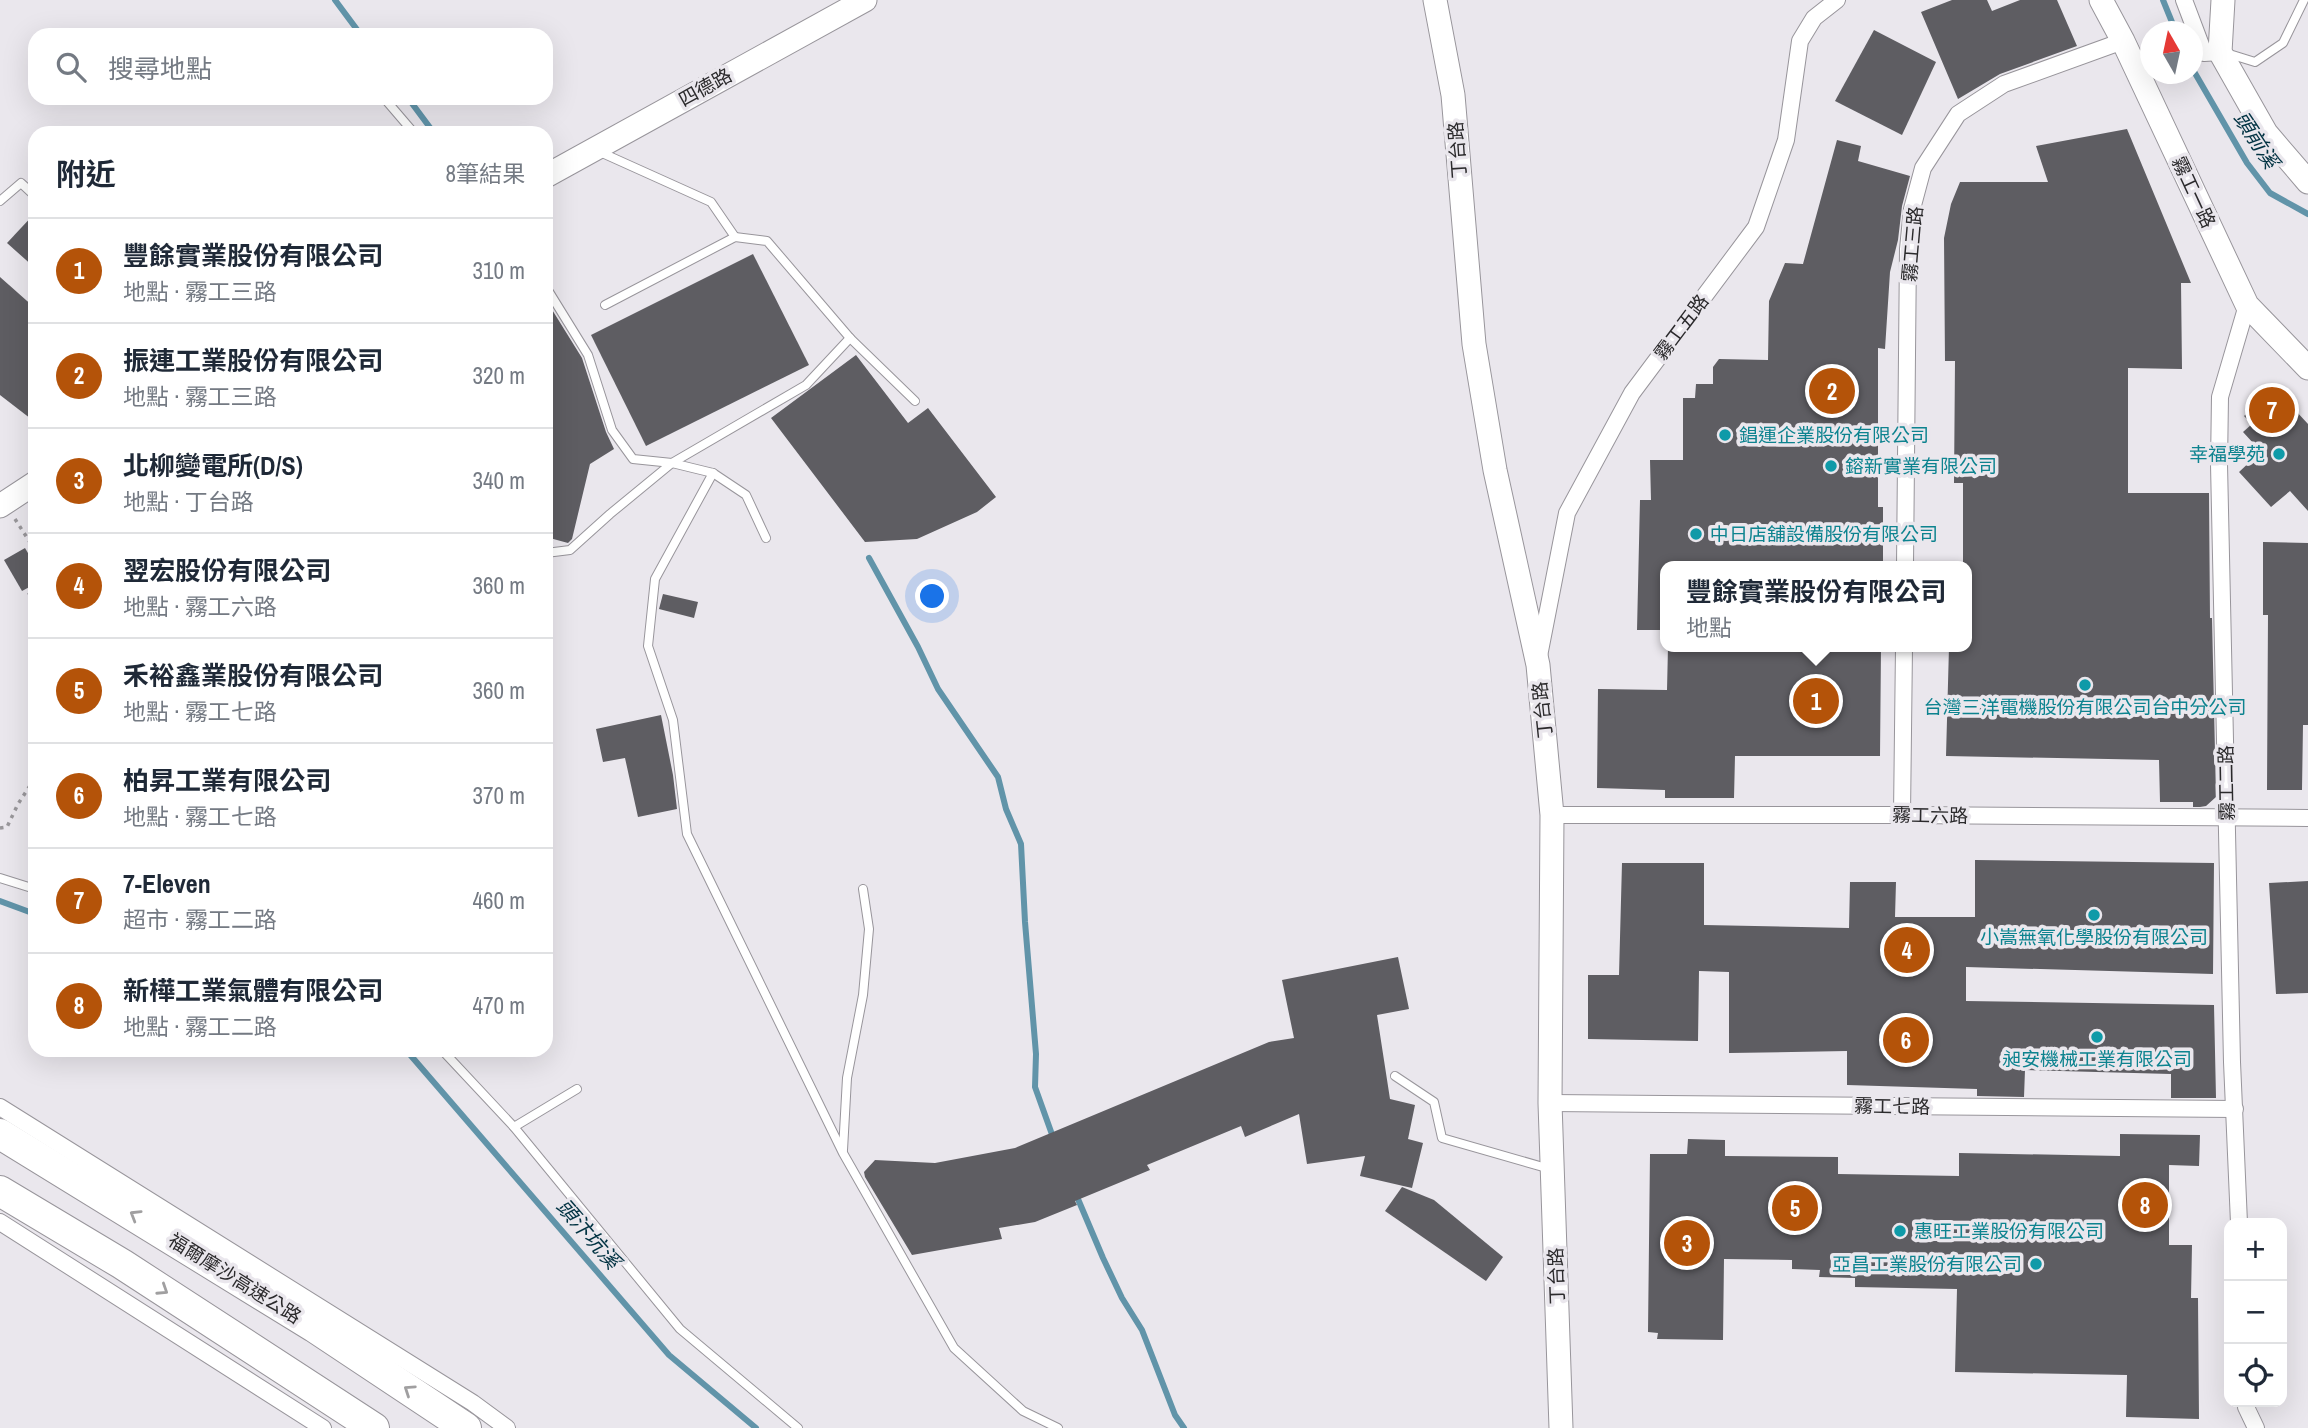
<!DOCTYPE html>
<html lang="zh-TW">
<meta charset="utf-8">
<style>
body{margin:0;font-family:"Archivo Narrow","Noto Sans TC",sans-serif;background:#f6f6f7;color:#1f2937}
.controls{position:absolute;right:21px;bottom:21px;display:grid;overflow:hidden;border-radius:14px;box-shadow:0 7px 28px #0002}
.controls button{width:63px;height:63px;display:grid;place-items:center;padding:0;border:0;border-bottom:2px solid #e0e1e3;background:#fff;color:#1f2937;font:35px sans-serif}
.compass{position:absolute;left:2140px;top:21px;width:63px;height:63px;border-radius:50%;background:#fff;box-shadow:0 7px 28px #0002;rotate:351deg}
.you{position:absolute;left:933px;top:597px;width:24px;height:24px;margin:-18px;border:5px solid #fff;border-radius:50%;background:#1a73e8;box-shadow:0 0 0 10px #1a73e833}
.badge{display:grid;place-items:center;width:46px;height:46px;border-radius:50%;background:#b45309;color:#fff;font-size:23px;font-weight:700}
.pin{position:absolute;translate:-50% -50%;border:4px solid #fff;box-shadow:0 2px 7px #0006}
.popup{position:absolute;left:1660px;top:561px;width:312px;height:91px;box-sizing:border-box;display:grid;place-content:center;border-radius:14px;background:#fff;filter:drop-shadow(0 2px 5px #0005);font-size:23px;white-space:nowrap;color:#747a83}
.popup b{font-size:26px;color:#1f2937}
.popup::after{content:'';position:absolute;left:50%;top:100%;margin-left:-14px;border:14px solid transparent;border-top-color:#fff}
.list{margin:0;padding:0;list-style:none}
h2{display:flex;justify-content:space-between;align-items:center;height:91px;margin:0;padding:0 28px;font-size:30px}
h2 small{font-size:23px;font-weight:400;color:#747a83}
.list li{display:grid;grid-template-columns:46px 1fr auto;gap:21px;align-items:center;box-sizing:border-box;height:105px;padding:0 28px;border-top:2px solid #e0e1e3}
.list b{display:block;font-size:26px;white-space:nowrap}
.list p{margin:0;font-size:23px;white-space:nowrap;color:#747a83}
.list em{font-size:23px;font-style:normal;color:#747a83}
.icon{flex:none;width:38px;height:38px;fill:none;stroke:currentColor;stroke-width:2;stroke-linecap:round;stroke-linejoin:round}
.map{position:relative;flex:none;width:2308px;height:1428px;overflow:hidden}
.search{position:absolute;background:#fff;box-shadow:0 7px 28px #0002;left:28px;top:28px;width:525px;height:77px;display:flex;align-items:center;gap:18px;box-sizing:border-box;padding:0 24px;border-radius:21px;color:#747a83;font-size:26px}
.panel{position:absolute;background:#fff;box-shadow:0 7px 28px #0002;left:28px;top:126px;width:525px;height:931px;border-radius:21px}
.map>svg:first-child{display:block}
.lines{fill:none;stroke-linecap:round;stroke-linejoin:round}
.stream{stroke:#6194a9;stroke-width:6}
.building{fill:#5e5d62}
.lane-casing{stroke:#98959b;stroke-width:10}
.street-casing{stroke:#98959b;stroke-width:18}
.secondary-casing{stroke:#98959b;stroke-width:25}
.highway-casing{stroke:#98959b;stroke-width:32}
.path{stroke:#99979b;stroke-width:3.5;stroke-dasharray:3.5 5;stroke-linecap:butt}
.lane{stroke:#fff;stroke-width:8}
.street{stroke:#fff;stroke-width:16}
.secondary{stroke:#fff;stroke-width:23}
.highway{stroke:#fff;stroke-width:30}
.oneway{stroke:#a09fa0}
.culture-dot{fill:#0f9aa8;stroke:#eae7ed;stroke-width:2.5}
.labels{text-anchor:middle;stroke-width:7;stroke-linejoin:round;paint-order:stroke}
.street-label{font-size:19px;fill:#2b2a2c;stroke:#eae7ed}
.culture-label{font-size:19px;fill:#0d838f;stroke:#eae7ed;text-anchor:start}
.water-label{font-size:21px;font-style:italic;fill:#013242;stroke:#eae7ed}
</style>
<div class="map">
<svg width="2308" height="1428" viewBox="0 0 2308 1428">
<rect width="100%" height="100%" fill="#eae7ed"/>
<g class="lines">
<g class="stream">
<path d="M 335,0 L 361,35"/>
<path d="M 2163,0 L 2176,32"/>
<path d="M 2192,68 L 2247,163 L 2270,193 L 2308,214"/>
<path d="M 408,98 L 434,133"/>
<path d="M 869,558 L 918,647 L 938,689 L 998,777 L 1006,809 L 1021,844 L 1025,922 L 1036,1054 L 1035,1087 L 1054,1140"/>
<path d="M 0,901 L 35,914"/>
<path d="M 406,1050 L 669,1355 L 756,1428"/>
<path d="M 1075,1192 L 1103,1258 L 1122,1298 L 1142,1330 L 1175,1415 L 1184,1428"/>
</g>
</g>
<g class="building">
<path d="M 1952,0 L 1987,0 L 1992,11 L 2020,0 L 2057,0 L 2077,46 L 2000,74 L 1958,99 L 1921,12 Z"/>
<path d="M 1874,30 L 1936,62 L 1902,135 L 1835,101 Z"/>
<path d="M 2127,129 L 2191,283 L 2181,283 L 2182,369 L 2128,368 L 2128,493 L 2209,493 L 2210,618 L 2212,618 L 2216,797 L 2206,806 L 2200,807 L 2193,807 L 2193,802 L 2160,802 L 2159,760 L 1946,756 L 1949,647 L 1966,647 L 1966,566 L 1963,566 L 1963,483 L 1954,483 L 1955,361 L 1945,361 L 1944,238 L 1951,204 L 1960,182 L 2048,182 L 2036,146 Z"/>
<path d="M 1837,140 L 1861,146 L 1858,161 L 1910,176 L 1902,206 L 1898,240 L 1890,272 L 1885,349 L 1878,348 L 1878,507 L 1883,507 L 1883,566 L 1665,566 L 1665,630 L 1637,630 L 1640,500 L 1651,500 L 1650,460 L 1683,460 L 1683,398 L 1695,398 L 1696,384 L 1713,384 L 1713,367 L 1719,359 L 1768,360 L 1769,301 L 1785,263 L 1803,264 Z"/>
<path d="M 35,213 L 35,268 L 7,243 Z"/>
<path d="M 753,254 L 809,365 L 646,446 L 591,335 Z"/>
<path d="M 0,277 L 35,308 L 35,422 L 0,395 Z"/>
<path d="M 546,300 L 582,358 L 606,432 L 614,449 L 590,464 L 572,539 L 568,543 L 546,537 Z"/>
<path d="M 856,355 L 908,423 L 928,408 L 996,497 L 977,512 L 917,539 L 865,542 L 771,418 Z"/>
<path d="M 2282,396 L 2308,424 L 2308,511 L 2290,491 L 2271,507 L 2239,472 L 2254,458 L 2247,450 L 2254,444 L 2243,432 L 2252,424 L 2244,416 L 2265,397 L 2272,404 Z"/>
<path d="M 2263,542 L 2308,543 L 2308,725 L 2303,725 L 2302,790 L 2267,790 L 2268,615 L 2263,615 Z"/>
<path d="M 25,548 L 35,565 L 35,584 L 22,591 L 4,560 Z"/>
<path d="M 663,594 L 698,602 L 694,618 L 659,609 Z"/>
<path d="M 1668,647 L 1881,647 L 1880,756 L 1735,756 L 1734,798 L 1665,798 L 1665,790 L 1597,788 L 1598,689 L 1667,690 Z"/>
<path d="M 661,715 L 673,775 L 677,809 L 638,817 L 625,758 L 603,762 L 596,729 Z"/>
<path d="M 1975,860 L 2214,863 L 2213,974 L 1966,967 L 1966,1001 L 2214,1005 L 2216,1098 L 2171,1098 L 2171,1074 L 2025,1070 L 2024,1097 L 1977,1096 L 1977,1089 L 1847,1085 L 1847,1051 L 1729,1053 L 1729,972 L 1699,971 L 1698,1041 L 1588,1039 L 1588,975 L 1619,975 L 1622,863 L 1704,863 L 1704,925 L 1849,928 L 1850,882 L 1896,882 L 1895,917 L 1975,917 Z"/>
<path d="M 2308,881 L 2308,993 L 2276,994 L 2269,883 Z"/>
<path d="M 1398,957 L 1409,1009 L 1377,1015 L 1390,1099 L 1415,1105 L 1408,1139 L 1423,1143 L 1412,1188 L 1360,1176 L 1365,1156 L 1307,1164 L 1299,1114 L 1245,1137 L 1241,1126 L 1147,1165 L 1150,1170 L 1075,1201 L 1077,1205 L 1035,1222 L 999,1228 L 1002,1239 L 912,1255 L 865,1177 L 864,1172 L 875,1160 L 935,1163 L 1015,1148 L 1269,1042 L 1294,1038 L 1282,980 Z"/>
<path d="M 2120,1134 L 2200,1135 L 2199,1166 L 2169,1165 L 2169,1245 L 2192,1245 L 2191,1298 L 2198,1298 L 2199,1419 L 2126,1417 L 2127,1375 L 1955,1372 L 1957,1289 L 1855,1287 L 1855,1278 L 1819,1277 L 1820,1270 L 1792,1269 L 1792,1260 L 1724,1259 L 1723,1340 L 1657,1339 L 1658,1333 L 1648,1332 L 1650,1154 L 1687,1154 L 1688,1139 L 1725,1140 L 1725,1156 L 1838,1157 L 1838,1174 L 1959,1176 L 1959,1153 L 2120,1156 Z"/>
<path d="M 1402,1187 L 1434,1200 L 1503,1257 L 1486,1281 L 1385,1211 Z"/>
</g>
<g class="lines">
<g class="lane-casing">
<g id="lane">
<path d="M 2226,53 L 2255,62 L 2283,43 L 2304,0"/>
<path d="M 384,98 L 414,133"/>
<path d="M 600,152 L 711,202 L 735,237"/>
<path d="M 0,201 L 21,183 L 35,196"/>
<path d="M 546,287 L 588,355 L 612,430 L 633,459 L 672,463 L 713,473 L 655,579 L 648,646 L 673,720 L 687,834 L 843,1153 L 954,1348 L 1023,1411 L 1058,1428"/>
<path d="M 605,305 L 735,237 L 767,241 L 850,338 L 915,401"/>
<path d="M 713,473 L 746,495 L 766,538"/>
<path d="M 546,553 L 570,550 L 610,514 L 672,463 L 806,385 L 850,338"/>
<path d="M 0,878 L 35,889"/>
<path d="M 442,1050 L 514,1127 L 680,1329 L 798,1428"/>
<path d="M 1395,1076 L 1434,1102 L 1442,1138 L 1550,1169"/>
<path d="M 514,1127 L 577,1089"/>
<path d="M 843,1150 L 847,1078 L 863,995 L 869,929 L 863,889"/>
</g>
</g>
<g class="street-casing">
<g id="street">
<path d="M 2184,0 L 2204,53 L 2220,52"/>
<path d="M 1905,566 L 1908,249 L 1912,209 L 1923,168 L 1958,114 L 2004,84 L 2123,41"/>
<path d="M 1539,656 L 1567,513 L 1632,393 L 1756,227 L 1786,140 L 1800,41 L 1814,18 L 1837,0"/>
<path d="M 1552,815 L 1902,815 L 2308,818"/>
<path d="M 1902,815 L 1904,647"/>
<path d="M 1550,1103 L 2235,1109"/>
<path d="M 0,1107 L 473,1403 L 507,1428"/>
<path d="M 0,1222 L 323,1428"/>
<path d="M 2239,1223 L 2232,1062 L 2219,464 L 2220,397 L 2247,305"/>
<path d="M 2246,1402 L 2246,1407 L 2256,1428"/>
</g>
</g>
<g class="secondary-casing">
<g id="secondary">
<path d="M 1435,0 L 1453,95 L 1474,344 L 1495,470 L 1538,665 L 1552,815 L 1550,1103 L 1561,1428"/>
<path d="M 2101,0 L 2123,41 L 2247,305 L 2308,368"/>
<path d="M 2223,0 L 2220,52 L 2266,133 L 2308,182"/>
<path d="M 546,176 L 865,0"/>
<path d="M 0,506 L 35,483"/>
</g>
</g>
<g class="highway-casing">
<g id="highway">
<path d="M 0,1134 L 314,1327 L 466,1428"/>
<path d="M 0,1191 L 122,1264 L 374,1428"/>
</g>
</g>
<g class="path">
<path d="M 15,519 L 35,550"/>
<path d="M 28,595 L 35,591"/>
<path d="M 0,828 L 7,827 L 18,804 L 35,778"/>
</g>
<use href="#lane" class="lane"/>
<use href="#street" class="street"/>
<use href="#secondary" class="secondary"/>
<use href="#highway" class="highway"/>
</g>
<defs><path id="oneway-chevron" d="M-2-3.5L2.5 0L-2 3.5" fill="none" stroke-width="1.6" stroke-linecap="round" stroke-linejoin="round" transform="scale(1.75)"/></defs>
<g class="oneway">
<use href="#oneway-chevron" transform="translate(135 1215) rotate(-149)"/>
<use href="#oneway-chevron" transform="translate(163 1290) rotate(33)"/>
<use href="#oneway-chevron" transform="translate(409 1390) rotate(-146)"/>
</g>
<g class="culture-dot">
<circle cx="1725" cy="435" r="7"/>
<circle cx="2279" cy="454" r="7"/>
<circle cx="1831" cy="466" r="7"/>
<circle cx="1696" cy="534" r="7"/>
<circle cx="2085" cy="685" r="7"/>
<circle cx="2094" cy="915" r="7"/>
<circle cx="2097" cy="1037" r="7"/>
<circle cx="1900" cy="1231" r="7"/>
<circle cx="2036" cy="1264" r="7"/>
</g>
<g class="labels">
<g class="street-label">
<text transform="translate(705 87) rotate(-29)" y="7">四德路</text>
<text transform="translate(1457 150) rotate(-94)" y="7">丁台路</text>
<text transform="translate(2194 192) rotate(65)" y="7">霧工一路</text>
<text transform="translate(1912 244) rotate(-85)" y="7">霧工三路</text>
<text transform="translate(1681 327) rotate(-53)" y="7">霧工五路</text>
<text transform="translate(1542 710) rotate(-96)" y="7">丁台路</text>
<text transform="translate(2226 783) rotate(-91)" y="7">霧工二路</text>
<text transform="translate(1930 815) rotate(1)" y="7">霧工六路</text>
<text transform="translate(1892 1106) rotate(1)" y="7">霧工七路</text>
<text transform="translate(1556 1276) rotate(-92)" y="7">丁台路</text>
<text transform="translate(235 1278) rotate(32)" y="7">福爾摩沙高速公路</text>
</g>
<g class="culture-label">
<text x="1739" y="442">錩運企業股份有限公司</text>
<text x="2265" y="461" text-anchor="end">幸福學苑</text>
<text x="1845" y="473">鎔新實業有限公司</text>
<text x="1710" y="541">中日店舖設備股份有限公司</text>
<text x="2085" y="714" text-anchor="middle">台灣三洋電機股份有限公司台中分公司</text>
<text x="2094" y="944" text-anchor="middle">小嵩無氧化學股份有限公司</text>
<text x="2097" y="1066" text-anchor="middle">昶安機械工業有限公司</text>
<text x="1914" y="1238">惠旺工業股份有限公司</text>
<text x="2022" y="1271" text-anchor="end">亞昌工業股份有限公司</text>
</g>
<g class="water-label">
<text transform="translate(2256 140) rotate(57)" y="7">頭前溪</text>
<text transform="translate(588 1234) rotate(49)" y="7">頭汴坑溪</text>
</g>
</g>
</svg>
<div class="controls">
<button>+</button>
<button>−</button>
<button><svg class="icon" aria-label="locate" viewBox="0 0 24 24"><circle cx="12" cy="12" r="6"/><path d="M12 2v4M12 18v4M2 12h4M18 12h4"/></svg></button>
</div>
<svg class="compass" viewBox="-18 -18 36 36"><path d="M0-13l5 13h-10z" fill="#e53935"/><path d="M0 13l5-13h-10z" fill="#747a83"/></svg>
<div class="you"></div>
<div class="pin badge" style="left:1816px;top:701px">1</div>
<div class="popup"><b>豐餘實業股份有限公司</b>地點</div>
<div class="pin badge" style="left:1832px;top:391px">2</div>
<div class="pin badge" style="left:1687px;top:1243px">3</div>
<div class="pin badge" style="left:1907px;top:950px">4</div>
<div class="pin badge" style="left:1795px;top:1208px">5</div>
<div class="pin badge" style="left:1906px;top:1040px">6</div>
<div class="pin badge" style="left:2272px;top:410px">7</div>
<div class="pin badge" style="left:2145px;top:1205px">8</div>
<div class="search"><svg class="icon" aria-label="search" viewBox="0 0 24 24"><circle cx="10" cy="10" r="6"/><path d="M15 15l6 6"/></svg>搜尋地點</div>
<section class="panel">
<h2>附近<small>8筆結果</small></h2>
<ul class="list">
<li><span class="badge">1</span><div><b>豐餘實業股份有限公司</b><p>地點 · 霧工三路</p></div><em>310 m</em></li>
<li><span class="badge">2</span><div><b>振連工業股份有限公司</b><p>地點 · 霧工三路</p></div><em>320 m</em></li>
<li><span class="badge">3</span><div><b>北柳變電所(D/S)</b><p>地點 · 丁台路</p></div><em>340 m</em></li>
<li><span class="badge">4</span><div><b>翌宏股份有限公司</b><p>地點 · 霧工六路</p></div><em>360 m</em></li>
<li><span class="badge">5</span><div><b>禾裕鑫業股份有限公司</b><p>地點 · 霧工七路</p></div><em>360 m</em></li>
<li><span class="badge">6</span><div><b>柏昇工業有限公司</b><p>地點 · 霧工七路</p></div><em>370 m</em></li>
<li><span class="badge">7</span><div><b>7-Eleven</b><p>超市 · 霧工二路</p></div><em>460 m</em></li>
<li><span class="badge">8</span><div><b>新樺工業氣體有限公司</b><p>地點 · 霧工二路</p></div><em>470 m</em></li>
</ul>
</section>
</div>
